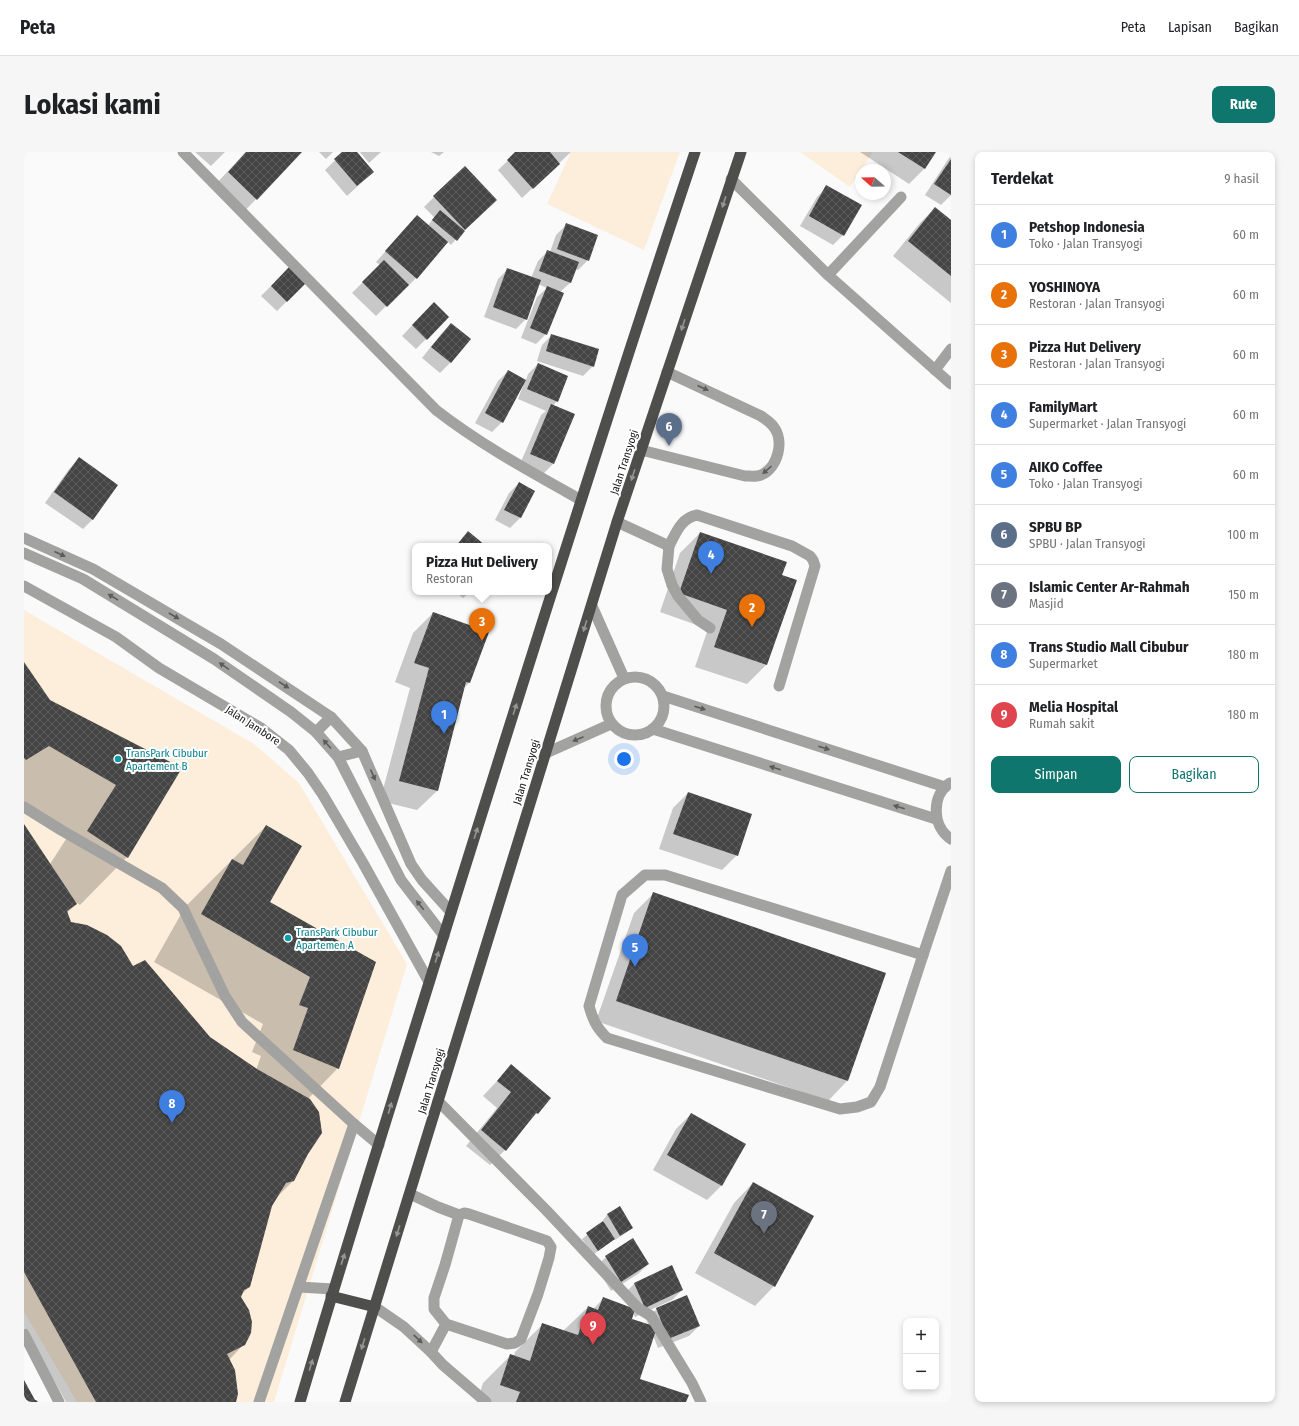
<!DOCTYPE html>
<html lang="id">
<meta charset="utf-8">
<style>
body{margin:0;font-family:"Fira Sans Condensed",sans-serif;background:#f6f6f6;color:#202124}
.controls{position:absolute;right:12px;bottom:12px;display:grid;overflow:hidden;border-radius:8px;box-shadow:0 2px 6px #0003}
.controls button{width:36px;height:36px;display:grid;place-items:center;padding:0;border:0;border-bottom:1px solid #e0e0e0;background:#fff;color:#202124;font:20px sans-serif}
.compass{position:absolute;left:831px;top:12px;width:36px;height:36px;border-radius:50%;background:#fff;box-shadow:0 2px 6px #0003;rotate:290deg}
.you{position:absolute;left:600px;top:607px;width:14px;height:14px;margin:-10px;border:3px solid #fff;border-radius:50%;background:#1a73e8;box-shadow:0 0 0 6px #1a73e833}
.badge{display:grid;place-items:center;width:26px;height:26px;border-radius:50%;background:#0f766e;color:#fff;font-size:13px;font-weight:700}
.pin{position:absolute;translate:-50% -33px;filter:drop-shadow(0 1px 2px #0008)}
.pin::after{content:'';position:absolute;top:21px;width:14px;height:12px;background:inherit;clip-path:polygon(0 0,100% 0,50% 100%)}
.popup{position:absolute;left:388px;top:391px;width:140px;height:52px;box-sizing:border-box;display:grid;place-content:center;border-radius:8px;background:#fff;filter:drop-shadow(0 1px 3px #0005);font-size:13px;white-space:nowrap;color:#757577}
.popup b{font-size:15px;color:#202124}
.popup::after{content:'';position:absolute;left:50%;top:100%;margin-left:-8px;border:8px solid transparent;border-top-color:#fff}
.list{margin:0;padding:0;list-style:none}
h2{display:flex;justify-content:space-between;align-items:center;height:52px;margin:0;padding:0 16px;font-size:17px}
h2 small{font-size:13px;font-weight:400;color:#757577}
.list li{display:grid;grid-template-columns:26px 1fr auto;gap:12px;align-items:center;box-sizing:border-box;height:60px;padding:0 16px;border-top:1px solid #e0e0e0}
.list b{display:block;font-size:15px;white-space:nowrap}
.list p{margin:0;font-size:13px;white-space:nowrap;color:#757577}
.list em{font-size:13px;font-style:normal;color:#757577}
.actions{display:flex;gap:8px;padding:12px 16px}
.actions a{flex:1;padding:9px 0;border:1px solid #0f766e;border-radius:8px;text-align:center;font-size:14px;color:#0f766e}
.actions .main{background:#0f766e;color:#fff}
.map{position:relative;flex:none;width:927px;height:1250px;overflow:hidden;border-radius:8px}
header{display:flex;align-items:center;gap:24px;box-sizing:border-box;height:56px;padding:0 20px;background:#fff;border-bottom:1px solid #e0e0e0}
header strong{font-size:19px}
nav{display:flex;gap:22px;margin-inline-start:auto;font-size:14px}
.intro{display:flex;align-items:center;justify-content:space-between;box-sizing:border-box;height:96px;padding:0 24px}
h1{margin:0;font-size:28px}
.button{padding:10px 18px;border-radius:8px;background:#0f766e;color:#fff;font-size:14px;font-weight:700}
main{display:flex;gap:24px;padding:0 24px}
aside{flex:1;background:#fff;border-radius:8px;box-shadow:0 2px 6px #0003}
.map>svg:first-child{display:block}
.commercial{fill:#fceeda}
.shadow{fill:#0003}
.building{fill:url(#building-cross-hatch)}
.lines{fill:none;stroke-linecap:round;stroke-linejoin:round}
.service{stroke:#a2a2a1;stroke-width:11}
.minor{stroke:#a2a2a1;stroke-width:11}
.trunk{stroke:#4e4e4d;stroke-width:11}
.oneway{fill:#959594}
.oneway2{fill:#5c5c5c}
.culture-dot{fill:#0f9aa8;stroke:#fff;stroke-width:1.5}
.labels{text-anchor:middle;stroke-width:4;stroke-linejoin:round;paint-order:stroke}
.street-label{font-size:11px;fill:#171718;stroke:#fff}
.culture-label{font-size:11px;fill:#0d838f;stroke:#fff;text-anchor:start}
</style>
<header>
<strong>Peta</strong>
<nav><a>Peta</a><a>Lapisan</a><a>Bagikan</a></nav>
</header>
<div class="intro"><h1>Lokasi kami</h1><a class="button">Rute</a></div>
<main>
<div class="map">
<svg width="927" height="1250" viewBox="0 0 927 1250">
<defs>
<pattern id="building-cross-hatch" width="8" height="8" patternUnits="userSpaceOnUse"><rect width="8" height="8" fill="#464545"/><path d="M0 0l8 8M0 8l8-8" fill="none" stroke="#5d5c5c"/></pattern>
</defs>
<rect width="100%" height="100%" fill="#fafafb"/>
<g class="commercial">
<path d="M 547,0 L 656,0 L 620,98 L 523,52 Z"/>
<path d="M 776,0 L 849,0 L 826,35 Z"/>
<path d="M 0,458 L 230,592 L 275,631 L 383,812 L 250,1250 L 53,1250 L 0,1160 Z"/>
</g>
<g class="shadow">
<path d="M 171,0 L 201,0 L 187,14 Z"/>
<path d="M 222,0 L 276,0 L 218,62 L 189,35 Z"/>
<path d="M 295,0 L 309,0 L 302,7 Z"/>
<path d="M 320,0 L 332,0 L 349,20 L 323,44 L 301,18 Z"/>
<path d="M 336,0 L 357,0 L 345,11 Z"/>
<path d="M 407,0 L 420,0 L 415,4 Z"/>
<path d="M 493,0 L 547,0 L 498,46 L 474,18 Z"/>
<path d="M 836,0 L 911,0 L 900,17 L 885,32 Z"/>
<path d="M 927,3 L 927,43 L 917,53 L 901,43 Z"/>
<path d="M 803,35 L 819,83 L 809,93 L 776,74 L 793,45 Z"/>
<path d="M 410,45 L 462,58 L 439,79 L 427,93 L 424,90 L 392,126 L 382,136 L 381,135 L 352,164 L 328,141 L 356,113 L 352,110 L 393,64 L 404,74 L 410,65 L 400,55 Z"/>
<path d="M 911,56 L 927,69 L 927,151 L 869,104 L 896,71 Z"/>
<path d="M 542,73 L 564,108 L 554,118 L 551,117 L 546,131 L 536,140 L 522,182 L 512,192 L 497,186 L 513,145 L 523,136 L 514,132 L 502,167 L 492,177 L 460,165 L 474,127 L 484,117 L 507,126 L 514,109 L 524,99 L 526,100 L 532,83 Z"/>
<path d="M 266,115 L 263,149 L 253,159 L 237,144 Z"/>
<path d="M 400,161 L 424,165 L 392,197 L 378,184 Z"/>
<path d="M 427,172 L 445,187 L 426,211 L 416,221 L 398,206 L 417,182 Z"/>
<path d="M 528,183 L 569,214 L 559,224 L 513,209 L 518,193 Z"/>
<path d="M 514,212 L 533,249 L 529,254 L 550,263 L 529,312 L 519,322 L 496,312 L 517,263 L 522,259 L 494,247 L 499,234 L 498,233 L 478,270 L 468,280 L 451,271 L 474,229 L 484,219 L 502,228 L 504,222 Z"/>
<path d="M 55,307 L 69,367 L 59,377 L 21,351 L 45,317 Z"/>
<path d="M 495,331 L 510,339 L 496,366 L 486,376 L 471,368 L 485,341 Z"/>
<path d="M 676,381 L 757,423 L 742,513 L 723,532 L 671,515 L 684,477 L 636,460 L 656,401 Z"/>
<path d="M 432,440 L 446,440 L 439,446 Z"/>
<path d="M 409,461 L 445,531 L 440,536 L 413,639 L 393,658 L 356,649 L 386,536 L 371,530 L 389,481 Z"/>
<path d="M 0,512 L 25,549 L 156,616 L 103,705 L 56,753 L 49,748 L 52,752 L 43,761 L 46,771 L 109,815 L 185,885 L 232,918 L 237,904 L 228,900 L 239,872 L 130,810 L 161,755 L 242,674 L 245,750 L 351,811 L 314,916 L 284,947 L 283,1002 L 269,1029 L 251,1047 L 247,1054 L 225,1135 L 217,1143 L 220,1192 L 205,1208 L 211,1250 L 42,1250 L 0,1175 L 0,673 L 26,712 L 46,681 L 0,654 Z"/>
<path d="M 664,641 L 713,703 L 698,718 L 635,697 L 649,656 Z"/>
<path d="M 629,742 L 861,821 L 823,929 L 804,949 L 572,869 L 610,761 Z"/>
<path d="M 487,914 L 513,961 L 503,972 L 481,998 L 466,1013 L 442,994 L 473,956 L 459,944 Z"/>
<path d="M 667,962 L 698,1033 L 683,1048 L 629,1018 L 652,977 Z"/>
<path d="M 729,1031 L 750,1134 L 731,1154 L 671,1121 L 710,1051 Z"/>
<path d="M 596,1056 L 608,1076 L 603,1080 L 591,1088 L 590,1087 L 569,1103 L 558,1087 L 580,1070 L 579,1068 L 583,1063 Z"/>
<path d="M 582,1105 L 624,1112 L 614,1122 L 587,1139 L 572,1115 Z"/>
<path d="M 647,1115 L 658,1138 L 648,1148 L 611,1165 L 609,1161 L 607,1168 L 625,1174 L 622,1167 L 634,1156 L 675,1174 L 665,1184 L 634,1196 L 629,1183 L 614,1227 L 661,1250 L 453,1250 L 459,1231 L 487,1203 L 490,1204 L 491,1200 L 519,1172 L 539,1179 L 564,1155 L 569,1157 L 579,1147 L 607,1156 L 600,1142 L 610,1132 Z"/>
</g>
<g class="building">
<path d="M 222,0 L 278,0 L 233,48 L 204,20 Z"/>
<path d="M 318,0 L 333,0 L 350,20 L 333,34 L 310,7 Z"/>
<path d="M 491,0 L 526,0 L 536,12 L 509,37 L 483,8 Z"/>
<path d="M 874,0 L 912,0 L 901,17 Z"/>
<path d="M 927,7 L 927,43 L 910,32 Z"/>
<path d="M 441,14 L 473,48 L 441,78 L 409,44 Z"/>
<path d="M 802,33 L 838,53 L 820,84 L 785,64 Z"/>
<path d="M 911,55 L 927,68 L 927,124 L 884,89 Z"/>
<path d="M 416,58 L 441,79 L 433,89 L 408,68 Z"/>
<path d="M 393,63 L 424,90 L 393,127 L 361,99 Z"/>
<path d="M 542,71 L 574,83 L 565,109 L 533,97 Z"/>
<path d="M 523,98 L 555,110 L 547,131 L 515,119 Z"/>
<path d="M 360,108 L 385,133 L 363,155 L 338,130 Z"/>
<path d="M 266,114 L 283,130 L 263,150 L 247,134 Z"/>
<path d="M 483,116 L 517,128 L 503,168 L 469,155 Z"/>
<path d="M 523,134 L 540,141 L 523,183 L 506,176 Z"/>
<path d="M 410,150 L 425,165 L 403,188 L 388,173 Z"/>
<path d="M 427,171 L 447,187 L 427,211 L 407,195 Z"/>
<path d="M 527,182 L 575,197 L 570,215 L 522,199 Z"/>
<path d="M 514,211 L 544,224 L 534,250 L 503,237 Z"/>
<path d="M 484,218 L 502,228 L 479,271 L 461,261 Z"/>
<path d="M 527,252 L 551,262 L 530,312 L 506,302 Z"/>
<path d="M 55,305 L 94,333 L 69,368 L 30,340 Z"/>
<path d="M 495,330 L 511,339 L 497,366 L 480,358 Z"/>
<path d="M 444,379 L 462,394 L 432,394 Z"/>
<path d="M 676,380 L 763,410 L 758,423 L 773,428 L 743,513 L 690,495 L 703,458 L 655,441 Z"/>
<path d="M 409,460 L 465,480 L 446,531 L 442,530 L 414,639 L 375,629 L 405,516 L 390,511 Z"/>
<path d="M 0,510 L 26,548 L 158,616 L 104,706 L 63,679 L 92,633 L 25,594 L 2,608 L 0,606 Z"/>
<path d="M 664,640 L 728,662 L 714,704 L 649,682 Z"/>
<path d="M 0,672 L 53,752 L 43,759 L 47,770 L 63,773 L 83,783 L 97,794 L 109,814 L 121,808 L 186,885 L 233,917 L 286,947 L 295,960 L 298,981 L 284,1002 L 270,1029 L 262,1031 L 248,1054 L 226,1135 L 220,1138 L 217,1145 L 225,1158 L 228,1170 L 227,1181 L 221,1193 L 203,1202 L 211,1218 L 214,1242 L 212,1250 L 72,1250 L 0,1120 Z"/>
<path d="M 242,673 L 278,694 L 246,750 L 352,810 L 315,917 L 269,898 L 284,856 L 275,853 L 286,825 L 177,762 L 208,707 L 219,713 Z"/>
<path d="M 629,740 L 862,821 L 824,929 L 592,849 Z"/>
<path d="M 487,912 L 527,946 L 514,962 L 512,961 L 482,999 L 457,978 L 487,940 L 473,929 Z"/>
<path d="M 667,961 L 722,992 L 698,1034 L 643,1003 Z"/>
<path d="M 729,1030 L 790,1064 L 751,1135 L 690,1101 Z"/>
<path d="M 596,1054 L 609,1076 L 596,1084 L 583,1062 Z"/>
<path d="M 579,1069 L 591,1087 L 574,1099 L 562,1081 Z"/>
<path d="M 609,1086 L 625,1112 L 597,1130 L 581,1104 Z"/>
<path d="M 648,1113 L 659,1138 L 621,1156 L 610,1131 Z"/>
<path d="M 663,1143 L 676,1174 L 644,1187 L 632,1156 Z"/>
<path d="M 579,1145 L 611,1157 L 608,1167 L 633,1175 L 616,1227 L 665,1243 L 662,1250 L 492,1250 L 496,1240 L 476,1233 L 486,1202 L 506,1209 L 518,1171 L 554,1183 L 564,1154 L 574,1158 Z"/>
<path d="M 0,1228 L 11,1248 L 12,1248 L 14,1250 L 0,1250 Z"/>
</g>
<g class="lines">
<g class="service">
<path d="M 617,298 L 721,324 C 726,324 733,325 737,323 C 754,316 761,288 749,274 C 746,270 741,267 737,264 L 643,220"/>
<path d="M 593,370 L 645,394 C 652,381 657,366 673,363 L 768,394 L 786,404 L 789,408 L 791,414 L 755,534"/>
<path d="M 645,394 L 643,417 L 648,433 L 654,444 L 674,468 L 686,476"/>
<path d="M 0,655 L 37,678 L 138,736 L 159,756 L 201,844 L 218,870 L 330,972 L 355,993"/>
<path d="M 621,723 L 641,723 L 899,803 L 856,935 L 847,950 L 833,955 L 816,957 L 583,886 C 572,875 569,868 565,854 L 598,743 Z"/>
<path d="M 899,803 L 927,719"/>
<path d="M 414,949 L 523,1059 L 614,1156 L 627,1164 L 668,1231 L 677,1250"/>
<path d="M 386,1042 L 414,1055 L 435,1063"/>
<path d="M 275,1135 L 309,1137"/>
<path d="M 351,1155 L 380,1175 L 407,1200 L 419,1213 L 462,1250"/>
<path d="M 407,1200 L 422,1172 L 410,1157 L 410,1146 L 421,1113 L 435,1063 L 440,1061 L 445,1062 L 523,1089 L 527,1095 L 525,1106 L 514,1142 L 497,1187 L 491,1191 L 483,1192 L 422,1172"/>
<path d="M 235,1250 L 330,972"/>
</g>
<g class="minor">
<path d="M 159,0 L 412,258 C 457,293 507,320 557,348"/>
<path d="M 707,27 L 804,123 L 927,232"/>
<path d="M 804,123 L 877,45"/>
<path d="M 911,218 L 927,197"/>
<path d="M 0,386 L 69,417 L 197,492 L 307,565 L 338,599 L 387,712 L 398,728 L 427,760"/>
<path d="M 0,401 L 59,427 L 190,507 L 267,560 L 292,580 L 314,605 L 377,728 L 420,784"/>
<path d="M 0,434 L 92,485 L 135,516 L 237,576 L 265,598 L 284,621 L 299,643 L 339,711 L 405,830"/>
<path d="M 568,454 L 600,526"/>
<circle cx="611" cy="554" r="29"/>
<path d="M 639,544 L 921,635"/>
<path d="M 629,577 L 912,667"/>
<path d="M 292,580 L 307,565"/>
<path d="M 522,601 L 587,572"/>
<path d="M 314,605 L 338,599"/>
<path d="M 926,631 C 907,643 908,675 927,687"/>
<path d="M 0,1182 L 35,1250"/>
</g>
<g class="trunk">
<path d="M 307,1144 L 351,1155"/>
<path d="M 276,1250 C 316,1115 358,981 400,847 C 488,564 577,281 671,0"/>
<path d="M 321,1250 L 593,370 L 717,0"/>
</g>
</g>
<defs><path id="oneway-solid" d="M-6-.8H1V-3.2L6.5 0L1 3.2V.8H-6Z"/></defs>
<g class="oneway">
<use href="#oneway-solid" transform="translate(700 50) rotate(108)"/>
<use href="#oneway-solid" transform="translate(659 173) rotate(108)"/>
<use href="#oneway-solid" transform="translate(609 323) rotate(108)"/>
<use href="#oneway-solid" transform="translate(561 474) rotate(107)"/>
<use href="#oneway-solid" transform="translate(491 557) rotate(-72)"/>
<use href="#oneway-solid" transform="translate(452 681) rotate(-72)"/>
<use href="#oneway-solid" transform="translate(413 805) rotate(-73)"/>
<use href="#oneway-solid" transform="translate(366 956) rotate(-73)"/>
<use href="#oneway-solid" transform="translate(374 1079) rotate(107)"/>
<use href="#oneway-solid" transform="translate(319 1107) rotate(-72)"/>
<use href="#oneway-solid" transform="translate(339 1192) rotate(107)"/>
<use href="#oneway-solid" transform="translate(287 1213) rotate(-73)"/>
</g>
<g class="oneway2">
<use href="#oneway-solid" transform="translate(679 236) rotate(25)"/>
<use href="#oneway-solid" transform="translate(743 318) rotate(139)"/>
<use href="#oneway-solid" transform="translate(36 402) rotate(24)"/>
<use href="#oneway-solid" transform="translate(89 445) rotate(-149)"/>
<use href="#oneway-solid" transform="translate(150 464) rotate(30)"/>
<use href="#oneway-solid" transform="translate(200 514) rotate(-146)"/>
<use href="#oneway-solid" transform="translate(260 533) rotate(33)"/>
<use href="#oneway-solid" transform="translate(676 556) rotate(18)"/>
<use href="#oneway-solid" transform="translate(554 587) rotate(157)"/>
<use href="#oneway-solid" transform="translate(303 592) rotate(-132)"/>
<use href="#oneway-solid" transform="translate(800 596) rotate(18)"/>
<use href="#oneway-solid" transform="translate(751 616) rotate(-163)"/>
<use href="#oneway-solid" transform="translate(349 623) rotate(66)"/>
<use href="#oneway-solid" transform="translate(875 655) rotate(-163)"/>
<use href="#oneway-solid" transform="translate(396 753) rotate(-128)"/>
<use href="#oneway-solid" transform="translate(394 1187) rotate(43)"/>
</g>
<g class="culture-dot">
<circle cx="94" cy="607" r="4"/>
<circle cx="264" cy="786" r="4"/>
</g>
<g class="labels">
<g class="street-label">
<text transform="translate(600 310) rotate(-72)" y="4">Jalan Transyogi</text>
<text transform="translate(229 573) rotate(33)" y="4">Jalan Jambore</text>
<text transform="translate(502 620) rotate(-73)" y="4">Jalan Transyogi</text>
<text transform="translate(407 929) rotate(-73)" y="4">Jalan Transyogi</text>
</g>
<g class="culture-label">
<text x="102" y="605">TransPark Cibubur<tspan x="102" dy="13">Apartement B</tspan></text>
<text x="272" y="784">TransPark Cibubur<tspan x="272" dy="13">Apartemen A</tspan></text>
</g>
</g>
</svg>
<div class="controls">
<button>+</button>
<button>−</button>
</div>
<svg class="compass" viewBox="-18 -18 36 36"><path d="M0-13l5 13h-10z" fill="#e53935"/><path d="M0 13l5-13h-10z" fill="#757577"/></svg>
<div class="you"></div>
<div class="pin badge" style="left:420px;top:582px;background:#3f7fe0">1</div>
<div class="pin badge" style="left:728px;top:475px;background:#e8710a">2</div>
<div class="pin badge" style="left:458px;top:489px;background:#e8710a">3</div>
<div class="popup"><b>Pizza Hut Delivery</b>Restoran</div>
<div class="pin badge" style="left:687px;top:422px;background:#3f7fe0">4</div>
<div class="pin badge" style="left:611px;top:815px;background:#3f7fe0">5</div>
<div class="pin badge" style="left:645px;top:294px;background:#5c6f8a">6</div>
<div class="pin badge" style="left:740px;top:1082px;background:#6b7280">7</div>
<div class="pin badge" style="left:148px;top:971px;background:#3f7fe0">8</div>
<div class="pin badge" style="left:569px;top:1193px;background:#e0444e">9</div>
</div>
<aside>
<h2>Terdekat<small>9 hasil</small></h2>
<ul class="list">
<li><span class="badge" style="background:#3f7fe0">1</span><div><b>Petshop Indonesia</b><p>Toko · Jalan Transyogi</p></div><em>60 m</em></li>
<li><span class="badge" style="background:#e8710a">2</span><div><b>YOSHINOYA</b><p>Restoran · Jalan Transyogi</p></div><em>60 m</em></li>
<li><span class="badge" style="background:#e8710a">3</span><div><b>Pizza Hut Delivery</b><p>Restoran · Jalan Transyogi</p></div><em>60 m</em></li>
<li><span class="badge" style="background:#3f7fe0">4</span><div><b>FamilyMart</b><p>Supermarket · Jalan Transyogi</p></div><em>60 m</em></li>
<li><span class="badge" style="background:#3f7fe0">5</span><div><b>AIKO Coffee</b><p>Toko · Jalan Transyogi</p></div><em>60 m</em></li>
<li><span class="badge" style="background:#5c6f8a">6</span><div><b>SPBU BP</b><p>SPBU · Jalan Transyogi</p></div><em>100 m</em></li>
<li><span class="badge" style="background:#6b7280">7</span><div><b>Islamic Center Ar-Rahmah</b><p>Masjid</p></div><em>150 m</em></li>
<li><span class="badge" style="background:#3f7fe0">8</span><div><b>Trans Studio Mall Cibubur</b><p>Supermarket</p></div><em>180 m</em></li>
<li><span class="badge" style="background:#e0444e">9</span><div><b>Melia Hospital</b><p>Rumah sakit</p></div><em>180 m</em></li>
</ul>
<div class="actions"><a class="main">Simpan</a><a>Bagikan</a></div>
</aside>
</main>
